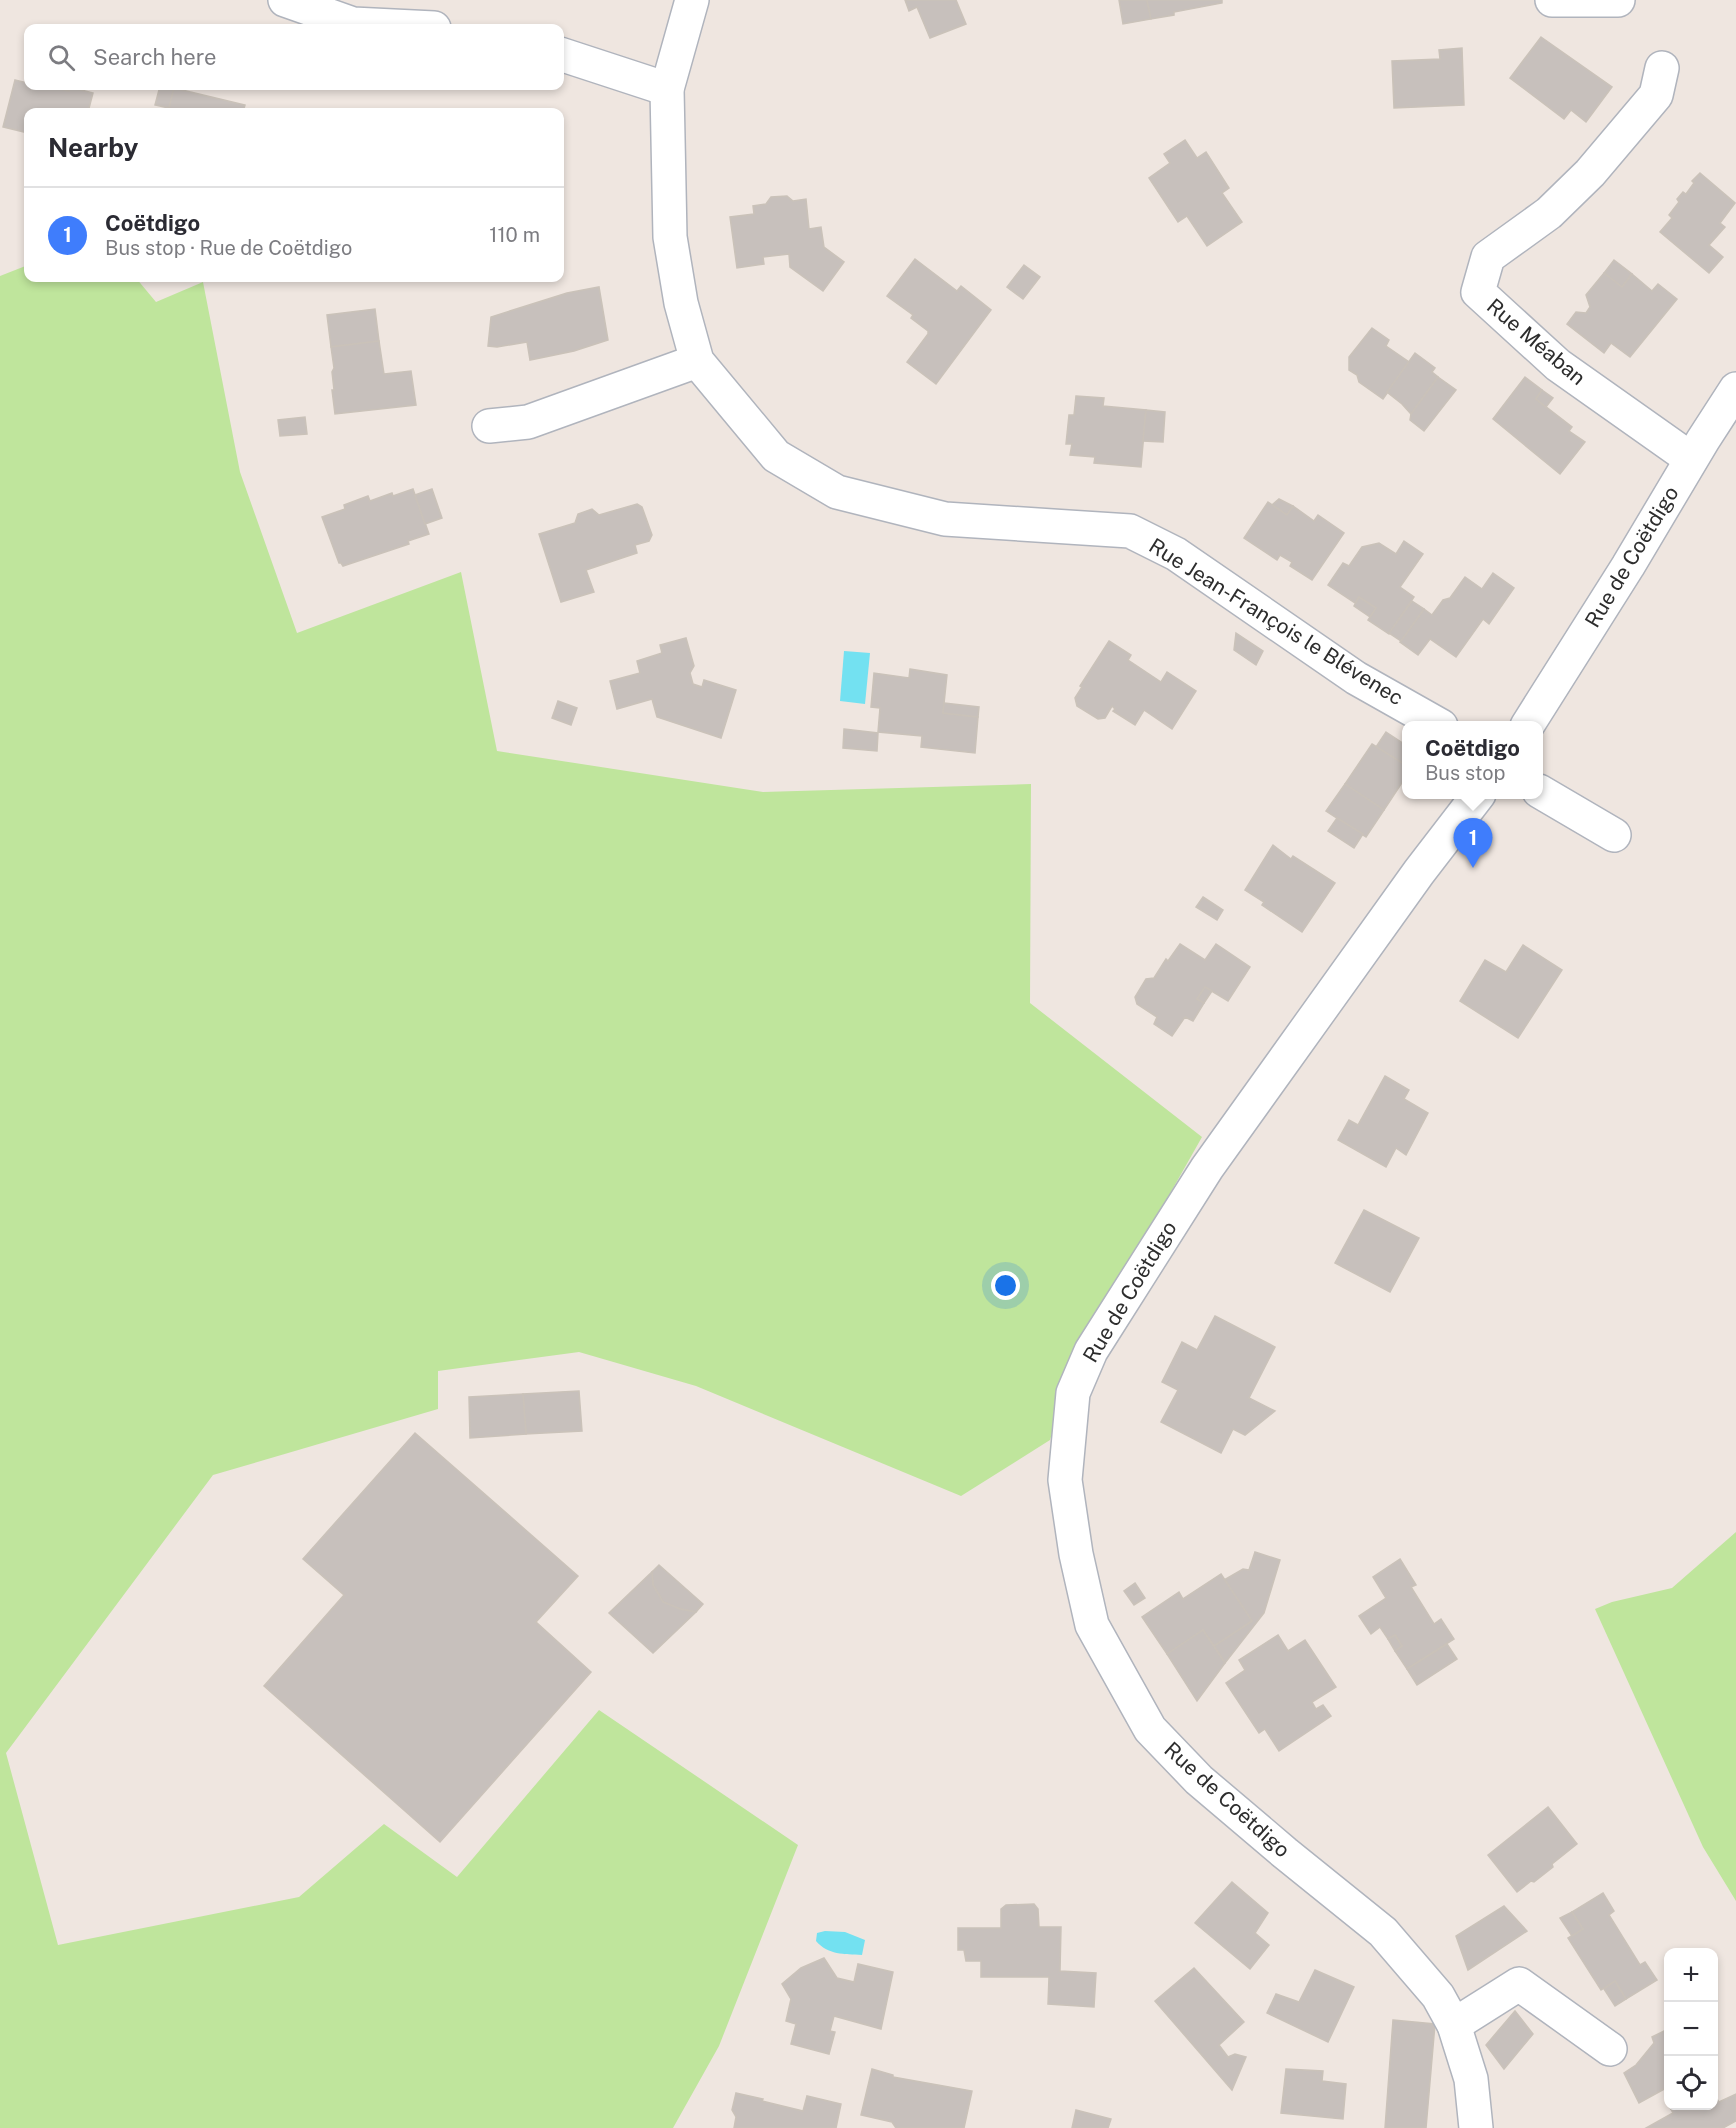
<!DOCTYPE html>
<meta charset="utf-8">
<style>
body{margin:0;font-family:"Public Sans",sans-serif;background:#f2f2f3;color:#2b2b33}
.controls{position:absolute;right:18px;bottom:18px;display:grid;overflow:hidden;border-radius:12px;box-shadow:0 3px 9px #0003}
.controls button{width:54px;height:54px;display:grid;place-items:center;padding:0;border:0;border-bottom:2px solid #e1e1e2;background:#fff;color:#2b2b33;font:30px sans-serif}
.you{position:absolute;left:1006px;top:1286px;width:21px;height:21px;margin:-15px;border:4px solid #fff;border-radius:50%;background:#1a73e8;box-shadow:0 0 0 9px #1a73e833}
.badge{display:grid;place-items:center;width:39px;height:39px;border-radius:50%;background:#3f7dfc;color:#fff;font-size:20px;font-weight:700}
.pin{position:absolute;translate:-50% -50px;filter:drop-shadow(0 2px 3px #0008)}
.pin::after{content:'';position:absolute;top:32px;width:21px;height:18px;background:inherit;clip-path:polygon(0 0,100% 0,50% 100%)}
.popup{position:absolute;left:1402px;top:721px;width:141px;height:78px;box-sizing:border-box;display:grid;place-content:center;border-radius:12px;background:#fff;filter:drop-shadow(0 2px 4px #0005);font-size:20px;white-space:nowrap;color:#7c7c81}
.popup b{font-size:22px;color:#2b2b33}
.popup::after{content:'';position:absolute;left:50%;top:100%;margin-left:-12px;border:12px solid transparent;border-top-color:#fff}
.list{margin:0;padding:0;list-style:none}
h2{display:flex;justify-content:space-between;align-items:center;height:78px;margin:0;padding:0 24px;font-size:26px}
h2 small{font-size:20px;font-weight:400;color:#7c7c81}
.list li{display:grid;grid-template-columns:39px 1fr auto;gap:18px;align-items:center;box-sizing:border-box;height:96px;padding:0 24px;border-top:2px solid #e1e1e2}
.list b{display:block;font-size:22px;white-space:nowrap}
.list p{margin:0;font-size:20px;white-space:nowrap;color:#7c7c81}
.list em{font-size:20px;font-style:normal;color:#7c7c81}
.icon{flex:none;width:33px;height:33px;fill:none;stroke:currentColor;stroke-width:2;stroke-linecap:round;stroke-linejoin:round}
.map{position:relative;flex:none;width:1736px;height:2128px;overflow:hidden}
.search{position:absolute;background:#fff;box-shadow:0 3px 9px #0003;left:24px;top:24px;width:540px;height:66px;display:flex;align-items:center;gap:15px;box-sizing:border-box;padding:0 21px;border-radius:12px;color:#7c7c81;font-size:22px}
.panel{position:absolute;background:#fff;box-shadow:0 3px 9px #0003;left:24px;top:108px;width:540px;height:174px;border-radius:12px}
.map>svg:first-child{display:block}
.green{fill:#bfe59c}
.water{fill:#73e1f1}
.building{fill:#c7c0bc;stroke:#cac2b9;stroke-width:1.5}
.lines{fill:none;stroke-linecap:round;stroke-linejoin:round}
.street-casing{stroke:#b0b4bd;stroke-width:36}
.street{stroke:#fff;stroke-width:33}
.labels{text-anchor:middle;stroke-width:5;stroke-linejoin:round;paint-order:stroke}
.street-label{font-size:21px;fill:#2d2d2d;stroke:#fff}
</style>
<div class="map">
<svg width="1736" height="2128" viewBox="0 0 1736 2128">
<rect width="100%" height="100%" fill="#efe6e0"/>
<g class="green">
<path d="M 28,265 L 28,278 L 136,278 L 156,302 L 203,282 L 240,472 L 297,633 L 461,572 L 497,751 L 763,792 L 1031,784 L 1030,1003 L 1202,1137 L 1072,1367 L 1050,1440 L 961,1496 L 696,1386 L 579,1352 L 438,1371 L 438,1409 L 213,1475 L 6,1753 L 58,1945 L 299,1897 L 384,1824 L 457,1877 L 599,1710 L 798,1845 L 719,2046 L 673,2128 L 0,2128 L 0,276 Z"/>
<path d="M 1736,1532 L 1736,1901 L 1703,1847 L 1595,1609 L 1612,1602 L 1672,1588 Z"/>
</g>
<g class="water">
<path d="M 844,651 L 870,653 L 865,704 L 840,701 Z"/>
<path d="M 825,1931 L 845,1932 L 865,1940 L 862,1955 C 844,1954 828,1955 816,1941 L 817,1933 Z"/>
</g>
<g class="building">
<path d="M 905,0 L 956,0 L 966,24 L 930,38 L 917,7 L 909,11 Z"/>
<path d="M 1119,0 L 1147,0 L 1151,19 L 1123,24 Z"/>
<path d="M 1147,0 L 1222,0 L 1222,3 L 1174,12 L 1174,15 L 1151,19 Z"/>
<path d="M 1541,37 L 1612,87 L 1586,122 L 1571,110 L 1564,119 L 1510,78 Z"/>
<path d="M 1462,48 L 1464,105 L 1394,108 L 1392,61 L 1440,59 L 1439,50 Z"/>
<path d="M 15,80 L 28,83 L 28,86 L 47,88 L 52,87 L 69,91 L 70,87 L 93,93 L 88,112 L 28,112 L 28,133 L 3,127 Z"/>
<path d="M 160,86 L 174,88 L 169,108 L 155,105 Z"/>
<path d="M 174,88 L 245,105 L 243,112 L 168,112 Z"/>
<path d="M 1185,140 L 1197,158 L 1206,152 L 1229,188 L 1222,193 L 1242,222 L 1207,246 L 1187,216 L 1178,222 L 1149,178 L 1170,163 L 1164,154 Z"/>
<path d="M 1700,173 L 1735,203 L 1720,223 L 1725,227 L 1709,245 L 1723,257 L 1709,273 L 1660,232 L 1672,218 L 1669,215 L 1679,202 L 1677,199 L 1683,192 L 1686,194 L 1694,183 L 1692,181 Z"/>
<path d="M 787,196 L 793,201 L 806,199 L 809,229 L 821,227 L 824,247 L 844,262 L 823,291 L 790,267 L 789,254 L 763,257 L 764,264 L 737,268 L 730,217 L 754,214 L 753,206 L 766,204 L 771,197 Z"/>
<path d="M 915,259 L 957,291 L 961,286 L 991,310 L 936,384 L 907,362 L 928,334 L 928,331 L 911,318 L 913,315 L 887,296 Z"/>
<path d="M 1614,260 L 1632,274 L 1622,287 L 1604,273 Z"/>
<path d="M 1024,265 L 1040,277 L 1023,299 L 1007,287 Z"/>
<path d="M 1604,273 L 1622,287 L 1632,274 L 1652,291 L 1658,284 L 1677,299 L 1630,357 L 1611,343 L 1604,353 L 1567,324 L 1576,312 L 1586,313 L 1590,307 L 1586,295 Z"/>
<path d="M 599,287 L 608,340 L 574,351 L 530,360 L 527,342 L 497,347 L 488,346 L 491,317 L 567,293 Z"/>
<path d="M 375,309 L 379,341 L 331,347 L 327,315 Z"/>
<path d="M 1372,328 L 1389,340 L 1386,346 L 1409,362 L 1383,399 L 1359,382 L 1357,375 L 1349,370 L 1349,357 Z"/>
<path d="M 379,341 L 384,374 L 411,371 L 416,405 L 335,414 L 332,390 L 334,390 L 332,372 L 334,368 L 331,347 Z"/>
<path d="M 1415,353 L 1435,368 L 1432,372 L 1438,377 L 1411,414 L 1402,404 L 1387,392 Z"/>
<path d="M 1438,377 L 1456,390 L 1424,431 L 1410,420 L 1411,414 Z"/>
<path d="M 1525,377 L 1542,390 L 1536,399 L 1572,427 L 1569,431 L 1585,442 L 1560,474 L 1493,419 Z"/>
<path d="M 1542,390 L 1553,398 L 1546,407 L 1536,399 Z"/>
<path d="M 1076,396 L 1104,398 L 1103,406 L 1146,410 L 1141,467 L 1094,463 L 1095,457 L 1070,455 L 1072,444 L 1066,444 L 1069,415 L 1074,415 Z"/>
<path d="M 1146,410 L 1165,412 L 1163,442 L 1143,441 Z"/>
<path d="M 305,417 L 307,434 L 280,436 L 278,420 Z"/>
<path d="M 413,489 L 429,534 L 408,541 L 409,544 L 343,566 L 341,563 L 339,563 L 322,517 L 345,509 L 344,505 L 368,496 L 370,501 L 392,493 L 393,496 Z"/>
<path d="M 432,489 L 442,518 L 425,524 L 415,495 Z"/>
<path d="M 1279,499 L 1293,506 L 1287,515 L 1272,505 Z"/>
<path d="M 1268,502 L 1287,515 L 1293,506 L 1314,521 L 1318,515 L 1344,533 L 1312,580 L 1290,566 L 1292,562 L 1280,555 L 1277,560 L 1244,538 Z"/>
<path d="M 637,504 L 642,507 L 652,535 L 649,541 L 635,545 L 637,553 L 586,570 L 594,592 L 561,602 L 539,534 L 575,523 L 578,514 L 592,509 L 599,515 Z"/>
<path d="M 1404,541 L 1423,554 L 1400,587 L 1414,597 L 1389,634 L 1368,620 L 1376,608 L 1359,597 L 1355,603 L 1328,585 L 1343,563 L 1349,566 L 1362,547 L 1379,543 L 1396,554 Z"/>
<path d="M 1493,573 L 1514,588 L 1489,624 L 1483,619 L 1456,657 L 1430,639 L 1418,655 L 1400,642 L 1424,609 L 1432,615 L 1443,600 L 1450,598 L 1465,577 L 1482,589 Z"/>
<path d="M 1359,597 L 1376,608 L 1370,617 L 1354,606 Z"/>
<path d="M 1412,601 L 1424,609 L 1401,641 L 1389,633 Z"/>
<path d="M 1236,633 L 1263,651 L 1256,665 L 1234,650 Z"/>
<path d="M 686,638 L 694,666 L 690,673 L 693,684 L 702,687 L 704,680 L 736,690 L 721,738 L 657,717 L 652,699 L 617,709 L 610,681 L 640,673 L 637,661 L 662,653 L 660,645 Z"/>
<path d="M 1109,641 L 1131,655 L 1128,660 L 1161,682 L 1167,672 L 1196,691 L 1172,729 L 1144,710 L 1135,725 L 1113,711 L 1115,709 L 1112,706 L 1105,718 L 1098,719 L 1077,706 L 1075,698 L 1082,687 L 1080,686 Z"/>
<path d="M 910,669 L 947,675 L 943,713 L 978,717 L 975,753 L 921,747 L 922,736 L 878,732 L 880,708 L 871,707 L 874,673 L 909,678 Z"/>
<path d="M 558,701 L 577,708 L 571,725 L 552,718 Z"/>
<path d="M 944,703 L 979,707 L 978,717 L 943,713 Z"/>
<path d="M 844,729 L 878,733 L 877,751 L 843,748 Z"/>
<path d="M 1386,732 L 1407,746 L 1407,766 L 1376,747 Z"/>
<path d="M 1372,744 L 1407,766 L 1407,775 L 1384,810 L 1345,784 Z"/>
<path d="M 1345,784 L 1384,810 L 1366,837 L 1326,811 Z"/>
<path d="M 1337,818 L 1363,834 L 1354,848 L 1328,831 Z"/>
<path d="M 1273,845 L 1291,859 L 1293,856 L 1335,883 L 1302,932 L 1262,905 L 1264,902 L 1245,890 Z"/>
<path d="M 1203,897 L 1223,910 L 1217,920 L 1196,907 Z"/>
<path d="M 1180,944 L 1205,960 L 1216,944 L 1250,967 L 1228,1001 L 1205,987 L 1197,999 L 1204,1003 L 1193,1021 L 1185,1017 L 1172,1036 L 1154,1024 L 1157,1017 L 1137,1004 L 1135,997 L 1146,979 L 1154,978 L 1166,959 L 1168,961 Z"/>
<path d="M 1523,945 L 1562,970 L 1518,1038 L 1460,1001 L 1485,960 L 1506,972 Z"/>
<path d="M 1205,987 L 1212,991 L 1204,1003 L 1197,999 Z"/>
<path d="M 1385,1076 L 1409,1090 L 1404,1099 L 1428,1113 L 1406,1155 L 1396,1148 L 1386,1167 L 1338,1140 L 1349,1120 L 1358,1125 Z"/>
<path d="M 1364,1210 L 1419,1238 L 1390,1292 L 1335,1263 Z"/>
<path d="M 1215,1316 L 1275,1347 L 1249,1398 L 1275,1411 L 1245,1435 L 1233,1429 L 1221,1453 L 1161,1422 L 1178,1390 L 1162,1382 L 1182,1342 L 1197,1350 Z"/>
<path d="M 579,1391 L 582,1431 L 526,1434 L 523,1394 Z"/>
<path d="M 523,1394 L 526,1434 L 470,1438 L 469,1397 Z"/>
<path d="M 415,1433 L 578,1576 L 536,1622 L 591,1672 L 440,1842 L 264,1686 L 344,1595 L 303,1559 Z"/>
<path d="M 1255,1552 L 1280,1560 L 1264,1613 L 1225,1663 L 1214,1646 L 1252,1621 L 1224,1580 L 1243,1569 L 1249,1570 Z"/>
<path d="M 1400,1559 L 1416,1585 L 1411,1587 L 1434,1624 L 1441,1619 L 1454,1639 L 1407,1669 L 1395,1651 L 1402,1646 L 1395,1635 L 1388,1639 L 1380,1627 L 1371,1634 L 1359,1616 L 1386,1598 L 1373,1577 Z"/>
<path d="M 659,1565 L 703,1604 L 696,1612 L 680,1609 L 663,1602 L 653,1585 L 652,1572 Z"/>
<path d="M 652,1572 L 653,1585 L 663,1602 L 680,1609 L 696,1612 L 653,1653 L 609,1613 Z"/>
<path d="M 1221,1574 L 1252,1621 L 1214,1646 L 1203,1630 L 1167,1654 L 1142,1617 L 1179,1592 L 1183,1599 Z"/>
<path d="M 1135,1583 L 1145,1598 L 1134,1605 L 1124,1591 Z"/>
<path d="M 1203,1630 L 1225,1663 L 1197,1701 L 1167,1654 Z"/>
<path d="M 1278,1635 L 1288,1651 L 1305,1640 L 1336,1687 L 1312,1702 L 1316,1709 L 1323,1705 L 1331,1716 L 1279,1751 L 1265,1729 L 1259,1733 L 1226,1683 L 1245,1670 L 1239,1660 Z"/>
<path d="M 1395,1635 L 1402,1646 L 1395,1651 L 1388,1639 Z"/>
<path d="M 1447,1644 L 1457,1659 L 1417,1685 L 1407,1669 Z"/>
<path d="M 1548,1807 L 1577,1844 L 1552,1864 L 1553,1867 L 1534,1882 L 1531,1881 L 1517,1892 L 1488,1855 Z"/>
<path d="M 1232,1882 L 1268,1913 L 1255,1933 L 1269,1945 L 1250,1969 L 1195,1923 Z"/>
<path d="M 1603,1893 L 1614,1911 L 1609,1915 L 1640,1965 L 1645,1962 L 1657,1980 L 1626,1999 L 1615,1981 L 1601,1990 L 1568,1938 L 1583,1929 L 1572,1912 Z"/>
<path d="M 1034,1904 L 1038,1909 L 1039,1927 L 1061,1927 L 1060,1971 L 1096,1973 L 1094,2007 L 1048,2004 L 1049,1977 L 981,1977 L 981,1961 L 966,1961 L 964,1950 L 958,1950 L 958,1928 L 1001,1928 L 1001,1909 L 1006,1905 Z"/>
<path d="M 1504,1906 L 1527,1931 L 1468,1970 L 1456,1936 Z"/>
<path d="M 1572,1912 L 1583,1929 L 1572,1936 L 1560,1918 Z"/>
<path d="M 824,1958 L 837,1978 L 854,1982 L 858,1964 L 893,1972 L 881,2029 L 834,2016 L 830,2031 L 835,2032 L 829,2054 L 791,2044 L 796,2024 L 786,2021 L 791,1999 L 782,1984 L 801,1968 Z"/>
<path d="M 1194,1968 L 1244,2022 L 1219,2045 L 1228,2057 L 1235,2054 L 1246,2057 L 1232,2090 L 1155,2001 Z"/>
<path d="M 1315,1970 L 1354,1987 L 1328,2042 L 1267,2013 L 1276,1994 L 1299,2002 Z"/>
<path d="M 1615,1981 L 1626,1999 L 1615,2006 L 1604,1989 Z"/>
<path d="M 1515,2011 L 1533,2034 L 1504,2069 L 1486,2045 Z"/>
<path d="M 1393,2020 L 1435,2024 L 1426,2128 L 1385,2128 Z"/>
<path d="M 1668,2029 L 1668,2087 L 1639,2103 L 1624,2073 L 1636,2065 L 1654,2043 L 1652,2037 Z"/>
<path d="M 872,2069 L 893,2075 L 893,2077 L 972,2091 L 964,2128 L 896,2128 L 892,2122 L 861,2115 Z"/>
<path d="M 1286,2069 L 1323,2071 L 1322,2081 L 1346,2084 L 1343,2119 L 1281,2113 Z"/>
<path d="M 736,2093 L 763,2099 L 762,2101 L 803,2111 L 807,2096 L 841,2104 L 836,2128 L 734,2128 L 736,2117 L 732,2110 Z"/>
<path d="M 1736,2094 L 1736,2121 L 1723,2128 L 1646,2128 L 1673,2113 L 1669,2106 L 1714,2106 L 1714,2100 L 1716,2098 L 1719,2102 Z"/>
<path d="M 1076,2110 L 1111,2119 L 1108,2128 L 1072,2128 Z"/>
</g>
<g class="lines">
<g class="street-casing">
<g id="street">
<path d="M 285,0 L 353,24 L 434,28"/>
<path d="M 692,0 L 667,89 L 670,237 L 681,303 L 697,361 L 776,456 L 837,492 L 945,519 L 1130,531 L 1176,554 L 1356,678 L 1441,726"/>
<path d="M 1552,0 L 1618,0"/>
<path d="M 560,54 L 667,89"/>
<path d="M 1662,68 L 1656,95 L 1590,173 L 1549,213 L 1488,257 L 1478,292 L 1558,365 L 1691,459"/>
<path d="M 489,426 L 528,422 L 697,361"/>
<path d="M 1527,726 L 1628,566 L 1703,440 L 1736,389"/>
<path d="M 1539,791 L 1614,835"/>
<path d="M 1454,2025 L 1519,1984 L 1610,2049"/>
<path d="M 1476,2128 L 1471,2079 L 1454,2025 L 1438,1996 L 1383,1932 L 1285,1853 L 1199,1780 L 1150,1729 L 1092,1625 L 1076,1554 L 1065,1480 L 1073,1393 L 1091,1351 L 1207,1168 L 1419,872 L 1479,794"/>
</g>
</g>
<use href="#street" class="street"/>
</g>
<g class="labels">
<g class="street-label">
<text transform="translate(1536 342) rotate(40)" y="7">Rue Méaban</text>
<text transform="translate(1632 557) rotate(-59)" y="7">Rue de Coëtdigo</text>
<text transform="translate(1276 622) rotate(32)" y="7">Rue Jean-François le Blévenec</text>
<text transform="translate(1130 1292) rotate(-59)" y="7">Rue de Coëtdigo</text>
<text transform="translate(1227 1800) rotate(42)" y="7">Rue de Coëtdigo</text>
</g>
</g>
</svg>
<div class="controls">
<button>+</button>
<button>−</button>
<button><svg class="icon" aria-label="locate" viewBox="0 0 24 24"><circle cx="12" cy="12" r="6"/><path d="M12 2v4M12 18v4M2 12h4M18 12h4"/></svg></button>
</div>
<div class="you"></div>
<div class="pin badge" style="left:1473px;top:868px">1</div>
<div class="popup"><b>Coëtdigo</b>Bus stop</div>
<div class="search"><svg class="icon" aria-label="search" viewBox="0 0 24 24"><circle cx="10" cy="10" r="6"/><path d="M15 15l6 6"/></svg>Search here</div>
<section class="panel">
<h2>Nearby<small></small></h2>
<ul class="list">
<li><span class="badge">1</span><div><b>Coëtdigo</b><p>Bus stop · Rue de Coëtdigo</p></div><em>110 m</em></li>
</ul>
</section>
</div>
